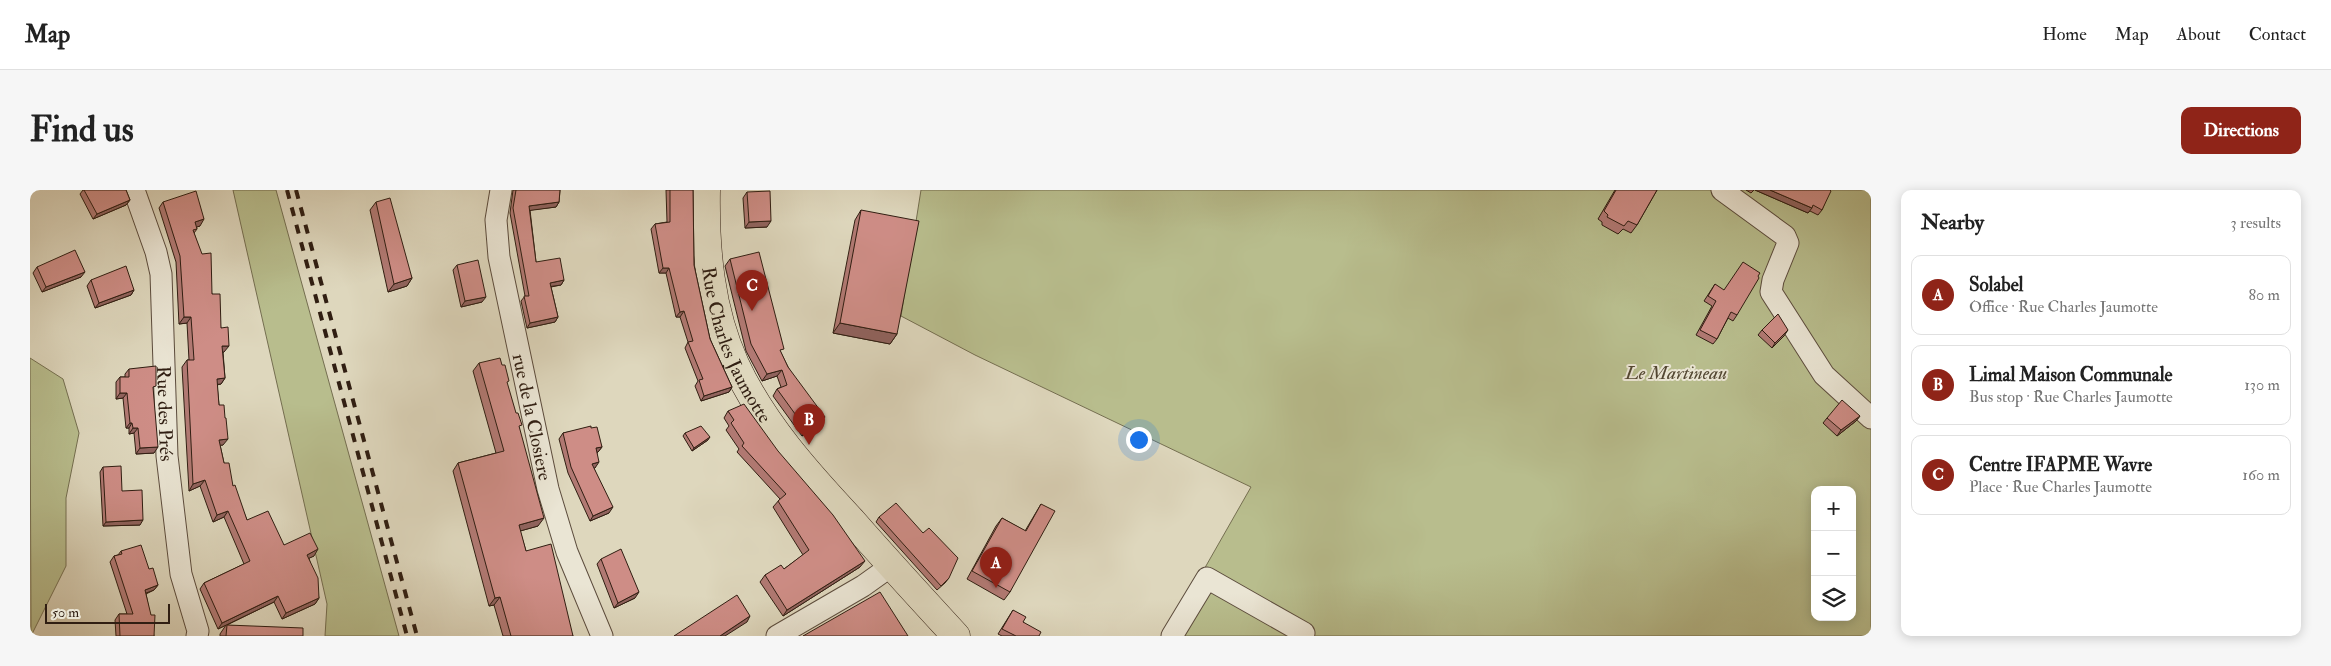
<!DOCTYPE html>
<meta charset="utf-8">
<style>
body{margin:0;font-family:"IM FELL Double Pica",serif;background:#f6f6f6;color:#222}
.controls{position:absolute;right:15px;bottom:15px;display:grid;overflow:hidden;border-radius:10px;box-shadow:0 2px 12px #0003}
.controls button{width:45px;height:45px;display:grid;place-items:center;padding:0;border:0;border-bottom:1px solid #e0e0e0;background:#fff;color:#222;font:25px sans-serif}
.scale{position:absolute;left:15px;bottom:12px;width:125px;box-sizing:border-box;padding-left:5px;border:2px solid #301e12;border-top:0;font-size:14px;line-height:18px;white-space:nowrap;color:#301e12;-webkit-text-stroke:4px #eae5d4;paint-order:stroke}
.you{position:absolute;left:1108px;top:249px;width:18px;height:18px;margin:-12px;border:4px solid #fff;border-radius:50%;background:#1a73e8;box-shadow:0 0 0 8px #1a73e833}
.badge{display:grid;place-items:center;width:32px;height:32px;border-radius:50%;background:#8f2418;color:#fff;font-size:16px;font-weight:700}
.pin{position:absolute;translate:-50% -41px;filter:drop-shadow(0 1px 2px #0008)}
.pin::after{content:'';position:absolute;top:26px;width:18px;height:15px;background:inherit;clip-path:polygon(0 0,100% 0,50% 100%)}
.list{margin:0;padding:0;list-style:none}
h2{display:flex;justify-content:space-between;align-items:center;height:65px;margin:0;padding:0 20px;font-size:21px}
h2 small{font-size:16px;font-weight:400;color:#767676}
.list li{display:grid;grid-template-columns:32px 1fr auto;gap:15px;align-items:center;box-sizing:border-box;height:80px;margin:0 10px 10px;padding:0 10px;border:1px solid #e0e0e0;border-radius:10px}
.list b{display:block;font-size:19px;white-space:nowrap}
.list p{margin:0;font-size:16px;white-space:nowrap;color:#767676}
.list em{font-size:16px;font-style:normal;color:#767676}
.icon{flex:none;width:28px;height:28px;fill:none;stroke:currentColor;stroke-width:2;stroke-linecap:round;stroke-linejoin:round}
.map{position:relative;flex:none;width:1841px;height:446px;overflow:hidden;border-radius:10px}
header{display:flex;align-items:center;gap:30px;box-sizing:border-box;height:70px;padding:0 25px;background:#fff;border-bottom:1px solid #e0e0e0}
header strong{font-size:24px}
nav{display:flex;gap:28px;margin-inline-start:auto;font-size:18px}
.intro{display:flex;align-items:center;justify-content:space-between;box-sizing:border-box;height:120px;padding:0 30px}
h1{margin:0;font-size:35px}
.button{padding:12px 22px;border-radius:10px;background:#8f2418;color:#fff;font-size:18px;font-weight:700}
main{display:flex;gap:30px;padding:0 30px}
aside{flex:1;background:#fff;border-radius:10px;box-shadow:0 2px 12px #0003}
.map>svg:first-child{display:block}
.green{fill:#b8bd8d;stroke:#746e50;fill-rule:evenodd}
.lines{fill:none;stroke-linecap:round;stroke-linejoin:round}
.minor-casing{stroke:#5c4c3d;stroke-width:23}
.major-casing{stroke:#301e12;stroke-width:29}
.minor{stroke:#eae5d4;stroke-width:21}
.major{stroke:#ded7bd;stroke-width:28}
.rail{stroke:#301e12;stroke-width:4;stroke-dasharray:9 9;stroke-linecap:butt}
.wall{fill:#b17973;stroke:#301e12}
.shaded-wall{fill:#90635e;stroke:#301e12}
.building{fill:#ce8d86;stroke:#301e12}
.labels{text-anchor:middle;stroke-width:4;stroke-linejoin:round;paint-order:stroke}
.street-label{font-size:19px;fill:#301e12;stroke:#eae5d4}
.park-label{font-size:19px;font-style:italic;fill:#524631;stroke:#eae5d4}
</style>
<header>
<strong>Map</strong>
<nav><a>Home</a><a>Map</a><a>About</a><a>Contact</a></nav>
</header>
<div class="intro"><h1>Find us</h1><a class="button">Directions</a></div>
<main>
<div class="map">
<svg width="1841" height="446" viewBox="0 0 1841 446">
<rect width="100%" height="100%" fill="#ded7bd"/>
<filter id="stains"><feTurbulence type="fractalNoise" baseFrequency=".004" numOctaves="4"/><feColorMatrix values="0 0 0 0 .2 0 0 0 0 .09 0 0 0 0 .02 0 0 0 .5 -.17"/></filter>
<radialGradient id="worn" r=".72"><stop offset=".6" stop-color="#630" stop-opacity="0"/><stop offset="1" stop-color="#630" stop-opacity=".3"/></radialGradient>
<g class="green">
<path d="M 203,0 L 246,0 L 369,446 L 295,446 L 297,414 Z"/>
<path d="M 891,0 L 1841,0 L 1841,446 L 1136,446 L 1221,297 L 945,165 L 871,126 ZM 1785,300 L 1822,300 L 1822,427 L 1785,427 Z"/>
<path d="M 0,168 L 33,189 L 49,243 L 36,308 L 36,376 L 1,446 Z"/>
</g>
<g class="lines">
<g class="minor-casing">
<g id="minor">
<path id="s1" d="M 104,0 L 126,62 L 131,84 L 137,266 L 151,384 L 168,441 L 167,446"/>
<path id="s2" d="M 471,0 L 466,30 L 469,67 L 518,299 L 537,362 L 572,446"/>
<path d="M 1692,0 L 1755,46 L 1758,53 L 1743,90 L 1741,102 L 1794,185 L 1841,228"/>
<path d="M 747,446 L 833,396 L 861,376"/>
<path d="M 1142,446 L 1177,388 L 1274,443"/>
</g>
</g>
<g class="major-casing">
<g id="major">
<path id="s3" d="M 676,0 C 675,59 680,119 705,174 C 732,233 778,284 822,331 C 856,370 891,408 926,446"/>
</g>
</g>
<use href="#minor" class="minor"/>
<use href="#major" class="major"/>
<g class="rail">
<path d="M 257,0 L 377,446"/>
<path d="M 266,0 L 387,446"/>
</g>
</g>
<g class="wall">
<path d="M 53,0 L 96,0 L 100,10 L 96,15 L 63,29 L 50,4 Z"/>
<path d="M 483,0 L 530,0 L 529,12 L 526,17 L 500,20 L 506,72 L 534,90 L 531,95 L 521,97 L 528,127 L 525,132 L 497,138 L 491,111 L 495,106 L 480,23 Z"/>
<path d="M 636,0 L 663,0 L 664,75 L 680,149 L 702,197 L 699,202 L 671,211 L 665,196 L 668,191 L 655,158 L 658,152 L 650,127 L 646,127 L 636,83 L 629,83 L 621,39 L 625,34 L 637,32 Z"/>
<path d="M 1585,0 L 1627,0 L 1607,35 L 1601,43 L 1593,39 L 1588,44 L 1572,35 L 1572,32 L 1568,29 Z"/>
<path d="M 1716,0 L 1724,0 L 1721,3 Z"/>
<path d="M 1725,0 L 1800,0 L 1792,20 L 1788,25 L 1780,21 L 1778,23 Z"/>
<path d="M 717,2 L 737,37 L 715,38 L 713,8 Z"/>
<path d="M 133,12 L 170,36 L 166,37 L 167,39 L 164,43 L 182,104 L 191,138 L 194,162 L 193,162 L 195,188 L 191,194 L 187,195 L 193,255 L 190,255 L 194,273 L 203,296 L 217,330 L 254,355 L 284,366 L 279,368 L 289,408 L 285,414 L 252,429 L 244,412 L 197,435 L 273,446 L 190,446 L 190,444 L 196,435 L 188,439 L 170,399 L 174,393 L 214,374 L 194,327 L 183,332 L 170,296 L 159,301 L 152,177 L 157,170 L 159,170 L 157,133 L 149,134 L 146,72 L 129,18 Z"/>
<path d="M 346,12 L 382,88 L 377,96 L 358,102 L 340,20 Z"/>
<path d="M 831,20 L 867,144 L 860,154 L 803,143 L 825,30 Z"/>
<path d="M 700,69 L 751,163 L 758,177 L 790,233 L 772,246 L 743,206 L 747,199 L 751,197 L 747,186 L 732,191 L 716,161 L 695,76 Z"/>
<path d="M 427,75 L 452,112 L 431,117 L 423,80 Z"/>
<path d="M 7,77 L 51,87 L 12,102 L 3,83 Z"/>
<path d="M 61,90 L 104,100 L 101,105 L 65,118 L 57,96 Z"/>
<path d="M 1685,94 L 1707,125 L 1703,131 L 1698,128 L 1687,149 L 1683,154 L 1666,145 L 1682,116 L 1674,111 Z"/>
<path d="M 1732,140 L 1754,146 L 1742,158 L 1728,145 Z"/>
<path d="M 449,173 L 477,195 L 489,238 L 508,336 L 490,341 L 496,361 L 543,446 L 473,446 L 464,415 L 459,416 L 423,281 L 428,273 L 466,263 L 443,181 Z"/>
<path d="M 99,179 L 123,201 L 124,263 L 106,264 L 104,243 L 99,244 L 99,238 L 96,238 L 93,208 L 86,209 L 86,192 L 90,187 L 95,187 L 95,184 Z"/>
<path d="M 698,221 L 830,377 L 753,426 L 730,392 L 735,385 L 754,379 L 773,365 L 743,317 L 750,309 L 707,262 L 709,259 L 696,240 L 699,236 L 694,228 Z"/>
<path d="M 1830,226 L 1826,231 L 1807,246 L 1793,233 L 1797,228 Z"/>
<path d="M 561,238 L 572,257 L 568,262 L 567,263 L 565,278 L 564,278 L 579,323 L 560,331 L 538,283 L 529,249 L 533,243 Z"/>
<path d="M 655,243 L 678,250 L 662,261 L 653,246 Z"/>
<path d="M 73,277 L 92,301 L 110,335 L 73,336 L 70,282 Z"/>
<path d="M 1011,314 L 980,402 L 974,410 L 937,389 L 966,336 L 972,328 L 995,341 Z"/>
<path d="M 849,327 L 919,388 L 915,393 L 907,400 L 846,332 Z"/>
<path d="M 91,361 L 119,379 L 128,395 L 124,400 L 116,404 L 124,446 L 86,446 L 85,430 L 89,424 L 97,424 L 80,372 L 84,366 L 88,365 Z"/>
<path d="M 571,369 L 605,408 L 584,418 L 567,374 Z"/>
<path d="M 983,420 L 993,432 L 1009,446 L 972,446 L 968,444 Z"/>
</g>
<g class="shaded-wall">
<path d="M 1725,0 L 1740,0 L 1782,18 L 1778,23 Z"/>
<path d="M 100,10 L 96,15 L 63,29 L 67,24 Z"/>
<path d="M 529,12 L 526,17 L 496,21 L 499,16 Z"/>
<path d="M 174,29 L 170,36 L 161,39 L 165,32 Z"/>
<path d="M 741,31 L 737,37 L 715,38 L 719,32 Z"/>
<path d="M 633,78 L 639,78 L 636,83 L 629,83 Z"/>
<path d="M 55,82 L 51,87 L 12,102 L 16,97 Z"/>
<path d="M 382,88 L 377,96 L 358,102 L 364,94 Z"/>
<path d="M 534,90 L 531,95 L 517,97 L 520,93 Z"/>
<path d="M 104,100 L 101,105 L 65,118 L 69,113 Z"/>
<path d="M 456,107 L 452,112 L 431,117 L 435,111 Z"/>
<path d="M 654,121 L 650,127 L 646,127 L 650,122 Z"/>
<path d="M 154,127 L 161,127 L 157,133 L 149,134 Z"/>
<path d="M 528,127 L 525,132 L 497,138 L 500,133 Z"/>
<path d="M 810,133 L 867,144 L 860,154 L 803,143 Z"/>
<path d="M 1758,140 L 1754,146 L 1742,158 L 1745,153 Z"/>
<path d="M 192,156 L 199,156 L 194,162 L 188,163 Z"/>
<path d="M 752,180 L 747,186 L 732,191 L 737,184 Z"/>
<path d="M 195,188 L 191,194 L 182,195 L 187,189 Z"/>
<path d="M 702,197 L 699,202 L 671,211 L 674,206 Z"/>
<path d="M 90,203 L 97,203 L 93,208 L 86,209 Z"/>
<path d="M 1830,226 L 1826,231 L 1807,246 L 1811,240 Z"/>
<path d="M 795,227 L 790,233 L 772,246 L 776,239 Z"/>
<path d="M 100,233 L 102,233 L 99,238 L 96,238 Z"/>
<path d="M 103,238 L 108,238 L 104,243 L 99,244 Z"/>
<path d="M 680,247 L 678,250 L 662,261 L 664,258 Z"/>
<path d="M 198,249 L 193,255 L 184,256 L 189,250 Z"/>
<path d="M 128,257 L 124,263 L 106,264 L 110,258 Z"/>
<path d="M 572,257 L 568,262 L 562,264 L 566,258 Z"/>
<path d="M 569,272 L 565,278 L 559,280 L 562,274 Z"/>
<path d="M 175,290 L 170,296 L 159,301 L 163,294 Z"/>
<path d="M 583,317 L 579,323 L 560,331 L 563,326 Z"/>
<path d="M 198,321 L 194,327 L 183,332 L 187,325 Z"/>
<path d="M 514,328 L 508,336 L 483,343 L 489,335 Z"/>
<path d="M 113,330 L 110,335 L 73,336 L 76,332 Z"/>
<path d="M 288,359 L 284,366 L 273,371 L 277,365 Z"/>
<path d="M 835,371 L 830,377 L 753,426 L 757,420 Z"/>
<path d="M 128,395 L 124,400 L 111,405 L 115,400 Z"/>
<path d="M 609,402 L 605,408 L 584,418 L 588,413 Z"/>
<path d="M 248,406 L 244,412 L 188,439 L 192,433 Z"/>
<path d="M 470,407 L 464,415 L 459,416 L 465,408 Z"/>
<path d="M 289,408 L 285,414 L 252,429 L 256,423 Z"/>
<path d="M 720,426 L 717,432 L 695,446 L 690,446 Z"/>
</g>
<g class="building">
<path d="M 54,0 L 96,0 L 100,10 L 67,24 Z"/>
<path d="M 486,0 L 530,0 L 529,12 L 499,16 L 506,72 L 530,68 L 534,90 L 520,93 L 528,127 L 500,133 L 494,106 L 499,106 L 483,18 Z"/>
<path d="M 640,0 L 663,0 L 664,75 L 680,149 L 702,197 L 674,206 L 669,190 L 673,189 L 658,152 L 663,151 L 654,121 L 650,122 L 639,78 L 633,78 L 625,34 L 640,32 Z"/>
<path d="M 1586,0 L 1627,0 L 1607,35 L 1598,31 L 1594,36 L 1577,27 L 1578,25 L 1574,21 Z"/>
<path d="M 1740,0 L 1800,0 L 1801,1 L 1792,20 L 1783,15 L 1782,18 Z"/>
<path d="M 166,1 L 174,29 L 165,32 L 167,39 L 163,40 L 172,64 L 181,63 L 182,104 L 190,104 L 191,138 L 198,137 L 199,156 L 192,156 L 195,188 L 187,189 L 189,215 L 194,215 L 195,228 L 196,228 L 198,249 L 189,250 L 194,273 L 199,273 L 203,296 L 205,295 L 217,330 L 238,321 L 254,355 L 280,343 L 288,359 L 277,365 L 288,388 L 289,408 L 256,423 L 248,406 L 192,433 L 174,393 L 220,371 L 198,321 L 187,325 L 175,290 L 163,294 L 157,170 L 164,170 L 161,127 L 154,127 L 150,66 L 133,12 Z"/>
<path d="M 740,1 L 741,31 L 719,32 L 717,2 Z"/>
<path d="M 360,8 L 382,88 L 364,94 L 346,12 Z"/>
<path d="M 831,20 L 889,31 L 867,144 L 810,133 Z"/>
<path d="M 45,60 L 55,82 L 16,97 L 7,77 Z"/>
<path d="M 729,62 L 754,159 L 750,160 L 758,177 L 795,227 L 776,239 L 747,199 L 757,195 L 752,180 L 737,184 L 721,154 L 700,69 Z"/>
<path d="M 448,70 L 456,107 L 435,111 L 427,75 Z"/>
<path d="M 1713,72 L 1730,83 L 1728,86 L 1729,88 L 1707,125 L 1701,122 L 1687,149 L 1670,140 L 1686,111 L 1678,106 L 1685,94 L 1694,100 Z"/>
<path d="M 96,76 L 104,100 L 69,113 L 61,90 Z"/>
<path d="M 1748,124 L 1758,140 L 1745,153 L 1732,140 Z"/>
<path d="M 470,168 L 472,175 L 475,175 L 479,191 L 477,192 L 486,223 L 488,223 L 492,235 L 489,236 L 514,328 L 489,335 L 496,361 L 521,354 L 543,446 L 481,446 L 470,407 L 465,408 L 428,273 L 474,261 L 449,173 Z"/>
<path d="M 126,176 L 126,196 L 123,197 L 128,257 L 110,258 L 108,238 L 103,238 L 102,233 L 100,233 L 97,203 L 90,203 L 90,187 L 99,187 L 99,179 Z"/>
<path d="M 1812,210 L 1830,226 L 1811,240 L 1797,228 Z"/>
<path d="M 714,214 L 748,261 L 803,325 L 835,371 L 757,420 L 735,385 L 751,375 L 754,379 L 779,360 L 748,311 L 756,304 L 712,256 L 714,253 L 701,233 L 704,230 L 698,221 Z"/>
<path d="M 561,236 L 561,238 L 567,237 L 572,257 L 566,258 L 569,272 L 562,274 L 583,317 L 563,326 L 541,277 L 533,243 Z"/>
<path d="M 671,236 L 680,247 L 664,258 L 655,243 Z"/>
<path d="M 91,276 L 92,301 L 112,300 L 113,330 L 76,332 L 73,277 Z"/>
<path d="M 866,313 L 893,343 L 899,338 L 928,368 L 919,388 L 911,396 L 849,327 Z"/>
<path d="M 1011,314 L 1025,321 L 980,402 L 942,381 L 972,328 L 996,341 Z"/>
<path d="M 111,355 L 119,379 L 123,378 L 128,395 L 115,400 L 121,425 L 125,425 L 124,446 L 90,446 L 89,424 L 103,424 L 84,366 L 92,364 L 91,361 Z"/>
<path d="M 591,359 L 609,402 L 588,413 L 571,369 Z"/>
<path d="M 850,402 L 878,446 L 773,446 Z"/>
<path d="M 707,405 L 720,426 L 690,446 L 644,446 Z"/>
<path d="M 983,420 L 996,427 L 993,432 L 1011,442 L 1009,446 L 986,446 L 972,439 Z"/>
<path d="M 197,435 L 273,438 L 273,446 L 196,446 Z"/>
</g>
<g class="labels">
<g class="street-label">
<text dy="7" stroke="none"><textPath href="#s3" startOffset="160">Rue Charles Jaumotte</textPath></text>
<text dy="7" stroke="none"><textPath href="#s1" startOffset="228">Rue des Prés</textPath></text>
<text dy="7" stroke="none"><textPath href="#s2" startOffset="231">rue de la Closiere</textPath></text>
</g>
<g class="park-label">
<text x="1646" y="189">Le Martineau</text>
</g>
</g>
<rect width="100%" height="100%" filter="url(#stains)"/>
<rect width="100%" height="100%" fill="url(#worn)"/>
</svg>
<div class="controls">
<button>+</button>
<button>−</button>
<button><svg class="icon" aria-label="layers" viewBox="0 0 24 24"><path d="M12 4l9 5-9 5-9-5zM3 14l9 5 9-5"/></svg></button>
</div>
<div class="scale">50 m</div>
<div class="you"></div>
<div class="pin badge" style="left:966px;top:398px">A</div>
<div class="pin badge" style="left:779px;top:255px">B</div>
<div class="pin badge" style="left:722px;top:121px">C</div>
</div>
<aside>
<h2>Nearby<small>3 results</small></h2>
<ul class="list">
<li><span class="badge">A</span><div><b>Solabel</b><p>Office · Rue Charles Jaumotte</p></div><em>80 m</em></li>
<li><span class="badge">B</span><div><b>Limal Maison Communale</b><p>Bus stop · Rue Charles Jaumotte</p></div><em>130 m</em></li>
<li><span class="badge">C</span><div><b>Centre IFAPME Wavre</b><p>Place · Rue Charles Jaumotte</p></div><em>160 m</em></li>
</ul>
</aside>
</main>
